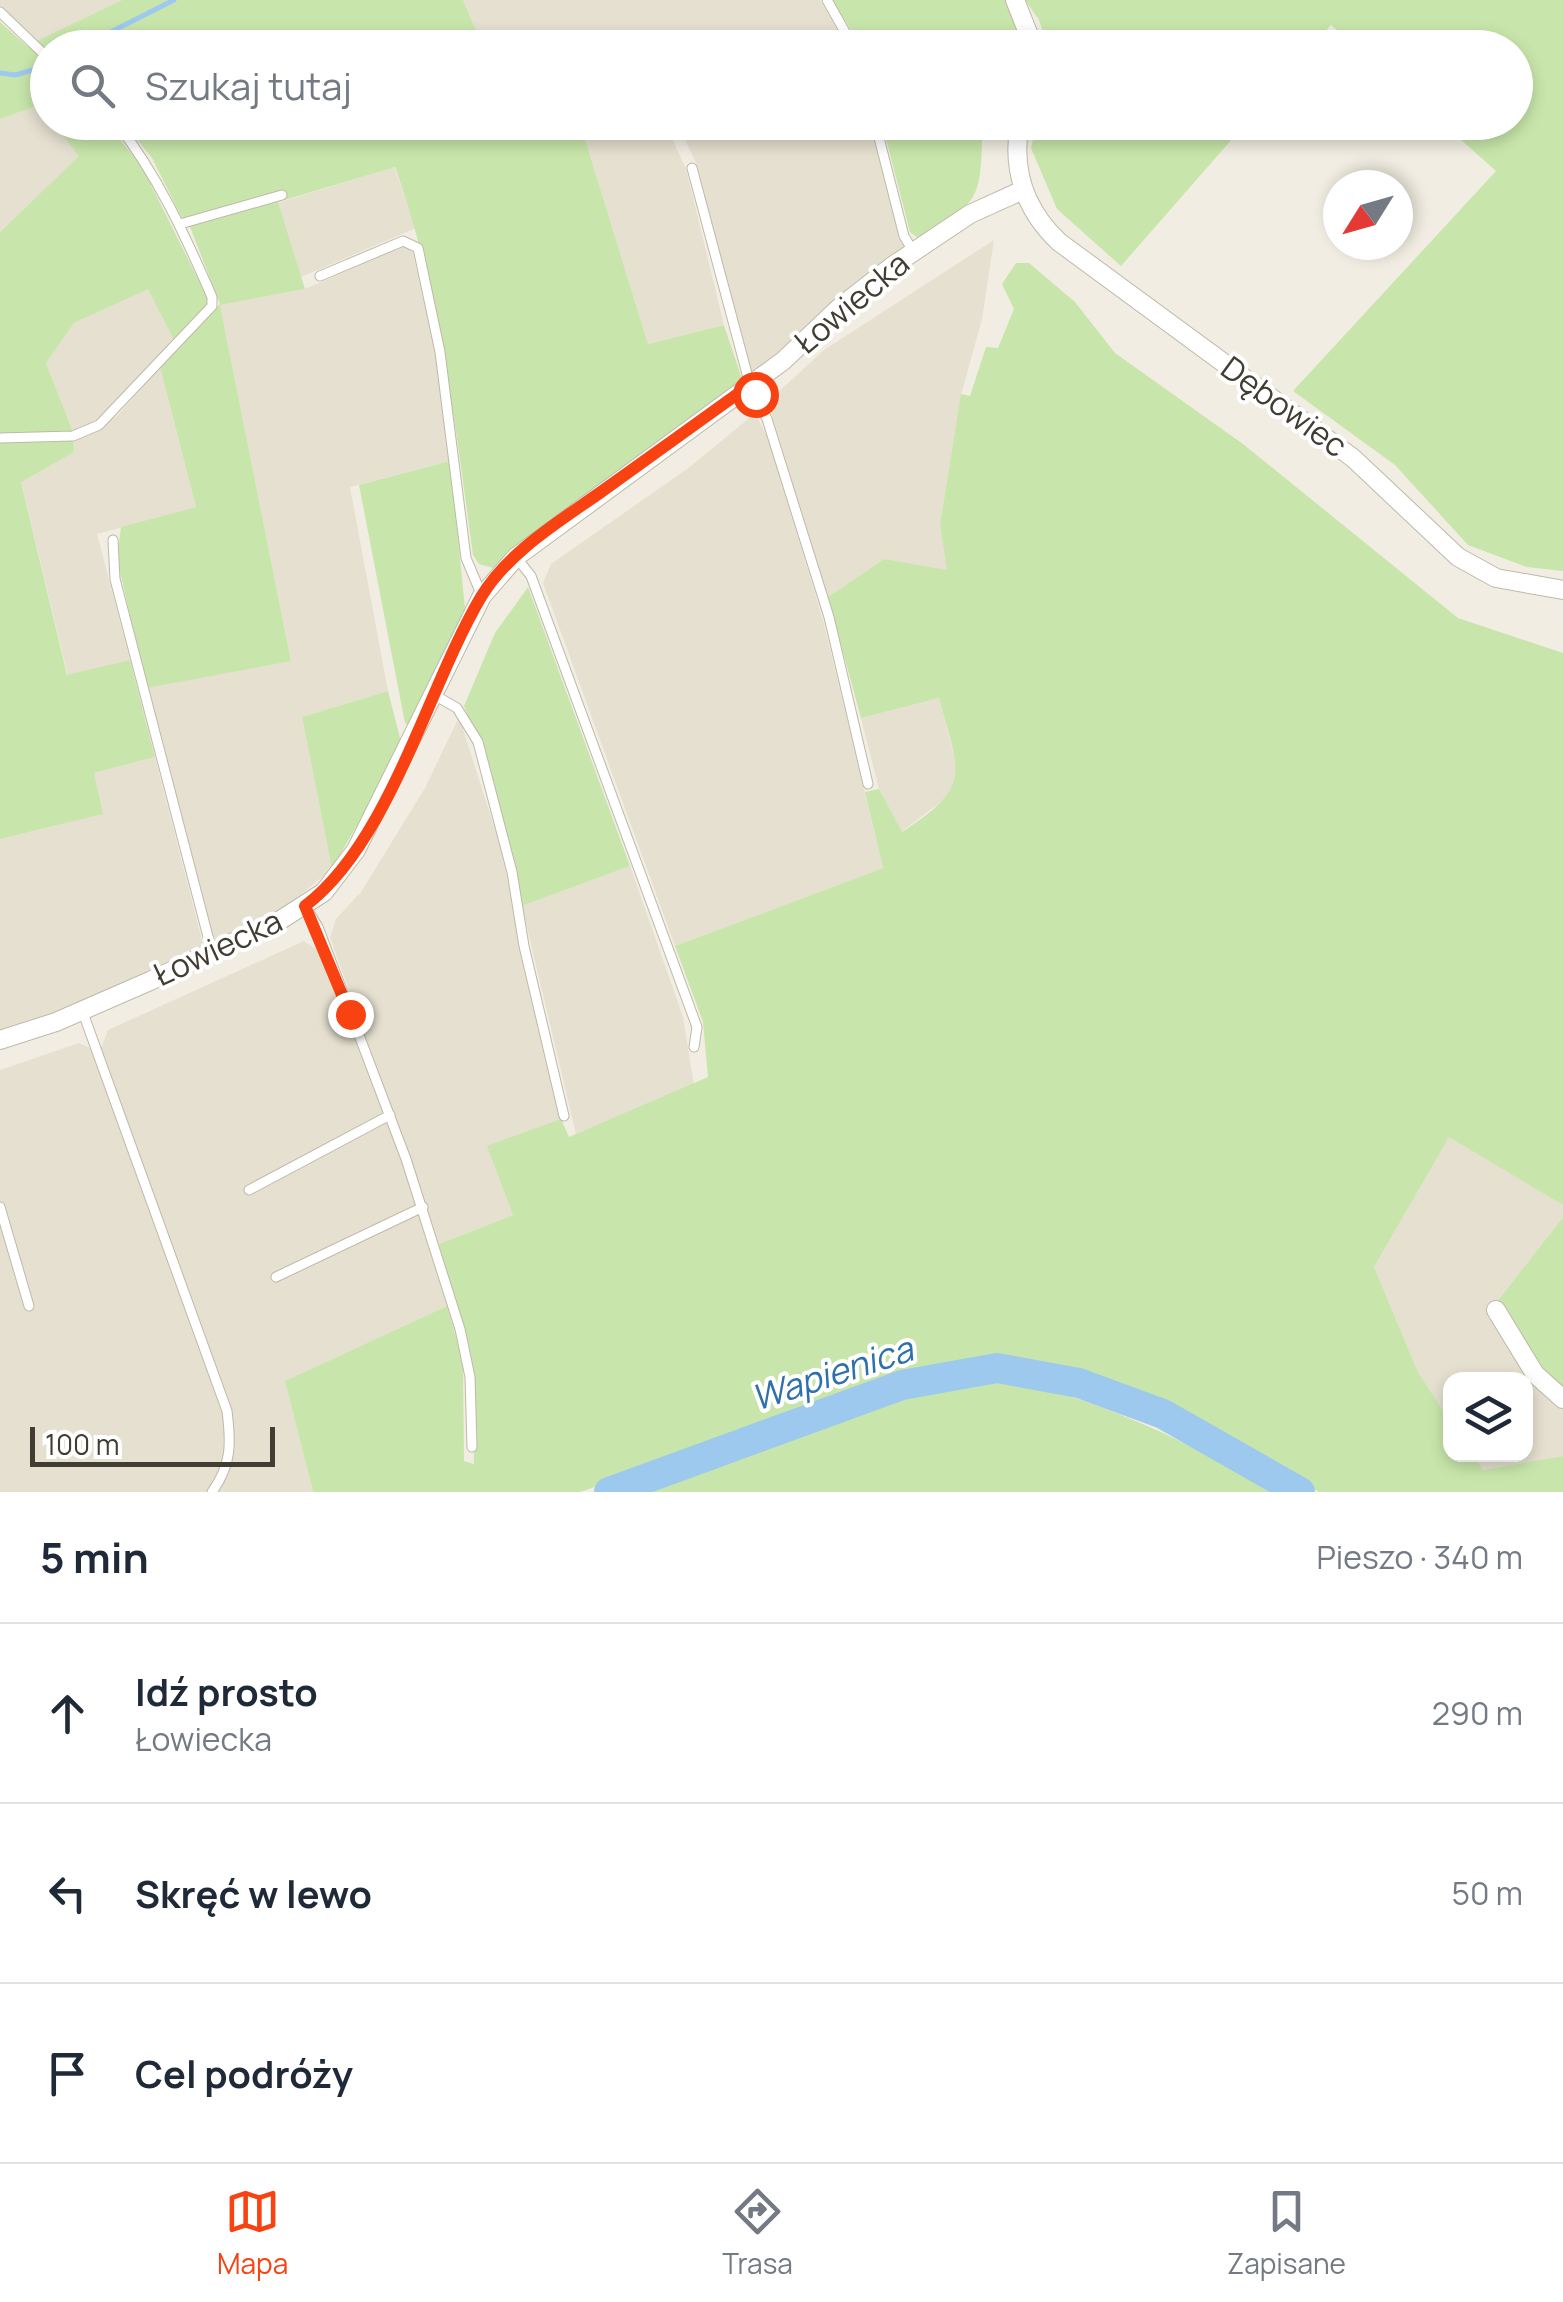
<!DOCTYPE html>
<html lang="pl">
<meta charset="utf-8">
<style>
body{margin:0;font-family:Manrope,sans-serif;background:#f2f2f3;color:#1f2937}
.controls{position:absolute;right:30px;bottom:30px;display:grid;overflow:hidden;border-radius:20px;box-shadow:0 5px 15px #0003}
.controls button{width:90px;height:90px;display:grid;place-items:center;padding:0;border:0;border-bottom:2px solid #e0e1e3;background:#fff;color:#1f2937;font:50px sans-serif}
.compass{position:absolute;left:1323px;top:170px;width:90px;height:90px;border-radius:50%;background:#fff;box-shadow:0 5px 15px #0003;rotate:233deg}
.scale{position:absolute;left:30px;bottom:25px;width:245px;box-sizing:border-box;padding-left:10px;border:5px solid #423d33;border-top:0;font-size:28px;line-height:35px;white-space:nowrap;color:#423d33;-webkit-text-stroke:8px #fff;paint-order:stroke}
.stop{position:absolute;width:30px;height:30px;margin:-22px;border:8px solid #f84212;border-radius:50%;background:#fff}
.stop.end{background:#f84212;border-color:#fff;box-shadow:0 2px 10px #0008}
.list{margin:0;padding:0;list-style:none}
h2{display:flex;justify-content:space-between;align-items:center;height:130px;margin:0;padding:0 40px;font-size:42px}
h2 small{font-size:32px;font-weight:400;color:#747a83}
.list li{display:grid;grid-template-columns:65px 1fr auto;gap:30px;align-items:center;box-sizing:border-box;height:180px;padding:0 40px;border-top:2px solid #e0e1e3}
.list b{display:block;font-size:38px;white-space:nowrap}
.list p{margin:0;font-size:32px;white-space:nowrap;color:#747a83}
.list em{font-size:32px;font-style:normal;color:#747a83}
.icon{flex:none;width:55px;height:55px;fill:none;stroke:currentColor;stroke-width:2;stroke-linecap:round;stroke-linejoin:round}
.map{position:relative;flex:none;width:1563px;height:1492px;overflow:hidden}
.search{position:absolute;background:#fff;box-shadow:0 5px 15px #0003;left:30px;right:30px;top:30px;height:110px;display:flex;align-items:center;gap:25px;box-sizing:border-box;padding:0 35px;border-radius:55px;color:#747a83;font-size:38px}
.sheet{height:670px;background:#fff}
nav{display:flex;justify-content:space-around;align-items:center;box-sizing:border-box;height:140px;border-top:2px solid #e0e1e3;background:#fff;font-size:28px;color:#747a83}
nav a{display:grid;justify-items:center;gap:5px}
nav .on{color:#f84212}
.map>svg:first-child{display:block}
.residential{fill:#e5e0d0}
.green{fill:#c8e6ab}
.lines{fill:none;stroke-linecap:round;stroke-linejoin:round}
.stream{stroke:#9ec9ef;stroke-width:5}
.river{stroke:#9ec9ef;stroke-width:30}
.service-casing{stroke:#bfb9a8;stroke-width:11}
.minor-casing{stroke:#bfb9a8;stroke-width:20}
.service{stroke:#fff;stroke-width:9}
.minor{stroke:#fff;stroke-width:18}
.route{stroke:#f84212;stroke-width:12}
.labels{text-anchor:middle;stroke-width:8;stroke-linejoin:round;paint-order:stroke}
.street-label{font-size:32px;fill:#423d33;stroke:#fff}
.water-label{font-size:35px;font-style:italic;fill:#2e70ac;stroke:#fff}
</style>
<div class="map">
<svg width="1563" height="1492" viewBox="0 0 1563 1492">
<rect width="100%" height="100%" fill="#f1ede2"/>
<g class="residential">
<path d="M 0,0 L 122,0 L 37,42 L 0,7 Z"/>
<path d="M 463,0 L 820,0 L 847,47 L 557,47 L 551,32 L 504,47 L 483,47 Z"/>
<path d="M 39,105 L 48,122 L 53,123 L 79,156 L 0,232 L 0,119 Z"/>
<path d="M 580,123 L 665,123 L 686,169 L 724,325 L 648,344 Z"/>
<path d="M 677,123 L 869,123 L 907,251 L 846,294 L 751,376 L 696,163 Z"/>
<path d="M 394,167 L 416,228 L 301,277 L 278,203 Z"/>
<path d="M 994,240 L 982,319 L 961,395 L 940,524 L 948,571 L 884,559 L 828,597 L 770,409 L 771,399 L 824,350 Z"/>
<path d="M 404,246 L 413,253 L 436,356 L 450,461 L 350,487 L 388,691 L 302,717 L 332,869 L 284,908 L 214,941 L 147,688 L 291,660 L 220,305 L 305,289 Z"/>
<path d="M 149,288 L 174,340 L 97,423 L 73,432 L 46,363 L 74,323 Z"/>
<path d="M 160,367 L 196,507 L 97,534 L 130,660 L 68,676 L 21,481 L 74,452 L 73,439 L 89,435 L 118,415 Z"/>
<path d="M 752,416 L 757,417 L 768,438 L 823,620 L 883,868 L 675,946 L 543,583 L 551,564 L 687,469 Z"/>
<path d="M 939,698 L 958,771 L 951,794 L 901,832 L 879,789 L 861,718 Z"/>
<path d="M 459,717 L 500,845 L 561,1119 L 513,1215 L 439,1244 L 330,937 L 336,919 L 361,892 L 425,788 Z"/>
<path d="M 155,757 L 204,948 L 51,1016 L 0,1032 L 0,839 L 102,814 L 94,773 Z"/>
<path d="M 630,866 L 683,1017 L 694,1086 L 576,1134 L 522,906 Z"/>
<path d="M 304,941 L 324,955 L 402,1162 L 447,1306 L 285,1381 L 313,1492 L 0,1492 L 0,1070 L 79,1043 L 92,1049 L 102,1046 L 108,1030 Z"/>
<path d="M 1449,1136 L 1563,1205 L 1563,1217 L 1490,1310 L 1563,1406 L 1563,1456 L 1483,1470 L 1473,1455 L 1526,1454 L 1526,1380 L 1450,1380 L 1450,1421 L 1418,1372 L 1374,1267 Z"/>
</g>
<g class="green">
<path d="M 122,0 L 463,0 L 483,47 L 48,48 L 47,116 L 39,105 L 0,119 L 0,22 L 27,46 Z"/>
<path d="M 832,0 L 1008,0 L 1024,35 L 1019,47 L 862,47 Z"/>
<path d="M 1025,0 L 1563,0 L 1563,571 L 1527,567 L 1468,545 L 1395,465 L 1293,391 L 1496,171 L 1442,123 L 1516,122 L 1516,48 L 1357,47 L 1331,25 L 1311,47 L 1048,47 L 1039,20 Z"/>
<path d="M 53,123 L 107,123 L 142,167 L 207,297 L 207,306 L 174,340 L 148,289 L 74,323 L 46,363 L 73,432 L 0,434 L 0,232 L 79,156 Z"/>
<path d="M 124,123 L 580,123 L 648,344 L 724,325 L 743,382 L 559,515 L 493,568 L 479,564 L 473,555 C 455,423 440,293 395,167 L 278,202 L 305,289 L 220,305 L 291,661 L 147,688 L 117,559 L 121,527 L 196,507 L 160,367 L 220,304 L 187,219 L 182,218 L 152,158 Z"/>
<path d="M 882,123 L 999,123 L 997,130 L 982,137 C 981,207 974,202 918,238 L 910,232 Z"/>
<path d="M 1037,123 L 1038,122 L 1246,123 L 1121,266 L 1057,209 L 1031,148 Z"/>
<path d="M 1016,263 L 1029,263 L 1075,302 L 1115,353 L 1243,444 L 1458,618 L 1563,653 L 1563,1205 L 1449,1137 L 1374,1267 L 1418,1372 L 1450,1421 L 1450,1454 L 1473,1455 L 1483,1470 L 1563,1456 L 1563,1492 L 1319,1492 L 1174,1410 L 1082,1376 L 999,1361 L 900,1376 L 830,1398 L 771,1427 L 580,1492 L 313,1492 L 285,1381 L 447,1306 L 463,1361 L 464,1461 L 474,1464 L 473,1370 L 439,1244 L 513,1215 L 487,1146 L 561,1119 L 569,1137 L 708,1077 L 703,1022 L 675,946 L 883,868 L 865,792 L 879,789 L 902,832 C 974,785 959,774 939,698 L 861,718 L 828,597 L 884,559 L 947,570 L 940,524 L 961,394 L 970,396 L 986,347 L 998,348 L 1014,309 L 1002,284 Z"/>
<path d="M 73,439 L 74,452 L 21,482 L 67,675 L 130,660 L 155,757 L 94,773 L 103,814 L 0,839 L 0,442 Z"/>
<path d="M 450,461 L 465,608 L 412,726 L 405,723 L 359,485 Z"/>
<path d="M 528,587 L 630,866 L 522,906 L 490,767 L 464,706 L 495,633 Z"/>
<path d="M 388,691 L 402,746 L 332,869 L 302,717 Z"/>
<path d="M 1563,1217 L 1563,1395 L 1549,1384 L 1495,1304 Z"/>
<path d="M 1017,1381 C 1112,1404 1193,1446 1279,1492 L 633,1492 L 909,1397 L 958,1385 Z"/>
</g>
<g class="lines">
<g class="stream">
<path d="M 79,48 L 174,0"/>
<path d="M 0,73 L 15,75 L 47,66"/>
</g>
<path class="river" d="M 609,1492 L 902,1385 L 997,1368 L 1079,1383 L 1163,1414 L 1300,1492"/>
<g class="service-casing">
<g id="service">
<path d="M 827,0 L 854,48"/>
<path d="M 0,12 L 48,58"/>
<path d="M 875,122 L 904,236 L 913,251"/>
<path d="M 692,168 L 750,385 L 767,419 L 829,617 L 868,784"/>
<path d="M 180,224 L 282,195"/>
<path d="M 320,276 L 403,241 L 418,248 L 440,352 L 466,558 L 482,596"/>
<path d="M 0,438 L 73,436 L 99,425 L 212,306 L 212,297 C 185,235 158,176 116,122"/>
<path d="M 113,540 L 115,579 L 212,952"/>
<path d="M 516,557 L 531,576 L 697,1027 L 694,1047"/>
<path d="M 436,696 L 457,708 L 478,742 L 512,872 L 524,946 L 564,1116"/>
<path d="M 305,906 L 318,927 L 406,1159 L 460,1329 L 470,1377 L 472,1447"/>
<path d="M 82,1010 L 227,1411 C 231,1443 232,1464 212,1492"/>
<path d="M 249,1190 L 390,1115"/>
<path d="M 0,1207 L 29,1306"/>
<path d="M 276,1277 L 423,1207"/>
</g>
</g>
<g class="minor-casing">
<g id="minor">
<path d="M 1015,0 L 1034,48"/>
<path d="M 1020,122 C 1011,169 1025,210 1059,242 L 1353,458 L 1458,557 L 1496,578 L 1563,590"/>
<path d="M 0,1040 L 56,1022 L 150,981 L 279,921 L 324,892 L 356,850 L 482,596 L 516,557 L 783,361 L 840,307 L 891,267 L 970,214 L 1023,190"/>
<path d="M 1496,1310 L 1535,1374 L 1563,1399"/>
</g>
</g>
<use href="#service" class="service"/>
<use href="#minor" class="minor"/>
</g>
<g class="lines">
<path class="route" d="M 350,1014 L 305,906 C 390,842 428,686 481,597 C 508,552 560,521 601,492 C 651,456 700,421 750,385 L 755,394"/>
</g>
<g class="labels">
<g class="street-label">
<text transform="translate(852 303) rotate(-40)" y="11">Łowiecka</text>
<text transform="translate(1284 407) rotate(36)" y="11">Dębowiec</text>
<text transform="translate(218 948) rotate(-25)" y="11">Łowiecka</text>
</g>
<g class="water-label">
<text transform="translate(832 1374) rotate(-18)" y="12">Wapienica</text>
</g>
</g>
</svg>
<div class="controls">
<button><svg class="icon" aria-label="layers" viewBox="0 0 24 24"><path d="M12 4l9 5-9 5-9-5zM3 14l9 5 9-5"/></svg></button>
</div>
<svg class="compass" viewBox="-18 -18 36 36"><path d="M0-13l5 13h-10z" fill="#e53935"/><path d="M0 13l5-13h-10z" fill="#747a83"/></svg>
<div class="scale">100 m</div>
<div class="stop" style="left:755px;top:394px"></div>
<div class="stop end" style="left:350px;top:1014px"></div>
<div class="search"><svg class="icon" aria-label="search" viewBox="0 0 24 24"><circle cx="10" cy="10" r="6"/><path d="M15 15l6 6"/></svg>Szukaj tutaj</div>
</div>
<section class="sheet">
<h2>5 min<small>Pieszo · 340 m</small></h2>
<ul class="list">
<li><svg class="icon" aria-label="ahead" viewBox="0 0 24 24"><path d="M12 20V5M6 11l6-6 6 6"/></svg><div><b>Idź prosto</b><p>Łowiecka</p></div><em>290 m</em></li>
<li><svg class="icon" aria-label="left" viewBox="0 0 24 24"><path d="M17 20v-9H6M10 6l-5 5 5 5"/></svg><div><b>Skręć w lewo</b></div><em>50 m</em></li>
<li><svg class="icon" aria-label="arrive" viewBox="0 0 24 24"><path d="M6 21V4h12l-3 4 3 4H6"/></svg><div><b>Cel podróży</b></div></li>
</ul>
</section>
<nav>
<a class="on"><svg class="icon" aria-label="map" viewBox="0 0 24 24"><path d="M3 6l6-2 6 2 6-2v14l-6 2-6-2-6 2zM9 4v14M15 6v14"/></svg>Mapa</a>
<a><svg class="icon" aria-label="directions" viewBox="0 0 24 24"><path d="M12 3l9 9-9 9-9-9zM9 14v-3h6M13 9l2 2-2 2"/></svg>Trasa</a>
<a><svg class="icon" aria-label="saved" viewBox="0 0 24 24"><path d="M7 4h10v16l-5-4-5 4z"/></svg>Zapisane</a>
</nav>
